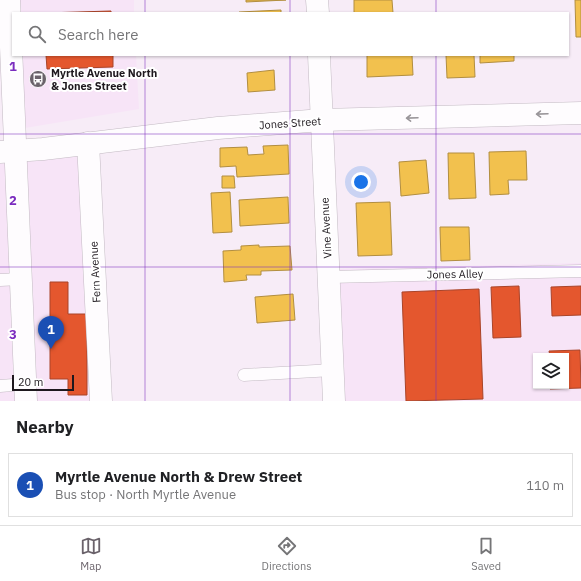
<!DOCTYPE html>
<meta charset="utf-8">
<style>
body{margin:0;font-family:"IBM Plex Sans",sans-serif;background:#f6f6f6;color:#202124}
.controls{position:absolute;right:12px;bottom:12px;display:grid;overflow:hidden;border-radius:0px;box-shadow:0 1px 3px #0004}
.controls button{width:36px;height:36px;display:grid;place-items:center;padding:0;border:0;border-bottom:1px solid #e0e0e0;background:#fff;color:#202124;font:20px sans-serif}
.scale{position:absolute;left:12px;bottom:10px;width:62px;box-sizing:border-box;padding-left:4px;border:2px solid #1e181e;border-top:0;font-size:11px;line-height:14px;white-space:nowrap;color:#1e181e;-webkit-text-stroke:3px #fff;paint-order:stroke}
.you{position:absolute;left:361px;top:182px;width:14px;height:14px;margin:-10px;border:3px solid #fff;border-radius:50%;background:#1a73e8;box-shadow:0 0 0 6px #1a73e833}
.badge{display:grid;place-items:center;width:26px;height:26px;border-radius:50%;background:#6a626a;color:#fff;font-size:13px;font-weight:700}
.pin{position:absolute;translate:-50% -33px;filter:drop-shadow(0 1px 2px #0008)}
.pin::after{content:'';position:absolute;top:21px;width:14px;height:12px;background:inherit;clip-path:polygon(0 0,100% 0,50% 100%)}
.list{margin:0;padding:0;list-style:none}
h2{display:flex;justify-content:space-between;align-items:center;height:52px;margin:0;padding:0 16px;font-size:17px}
h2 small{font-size:13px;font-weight:400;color:#757577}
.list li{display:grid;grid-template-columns:26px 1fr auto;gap:12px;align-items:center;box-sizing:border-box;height:64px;margin:0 8px 8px;padding:0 8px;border:1px solid #e0e0e0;border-radius:0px}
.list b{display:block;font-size:15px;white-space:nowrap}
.list p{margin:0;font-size:13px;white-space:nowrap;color:#757577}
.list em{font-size:13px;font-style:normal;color:#757577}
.icon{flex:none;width:22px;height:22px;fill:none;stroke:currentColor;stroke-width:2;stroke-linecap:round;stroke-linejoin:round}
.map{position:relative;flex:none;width:581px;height:401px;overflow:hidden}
.search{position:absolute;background:#fff;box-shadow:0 1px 3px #0004;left:12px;right:12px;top:12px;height:44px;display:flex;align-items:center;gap:10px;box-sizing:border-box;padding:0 14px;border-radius:0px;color:#757577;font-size:15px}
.sheet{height:124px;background:#fff}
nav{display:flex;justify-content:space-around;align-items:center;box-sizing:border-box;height:56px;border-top:1px solid #e0e0e0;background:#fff;font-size:11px;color:#757577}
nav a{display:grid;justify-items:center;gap:2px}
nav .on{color:#6a626a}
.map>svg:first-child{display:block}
.built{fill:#f7e4f7;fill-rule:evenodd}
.homes{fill:#f2c14e;stroke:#b28e40}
.shops{fill:#e4572e;stroke:#a94429}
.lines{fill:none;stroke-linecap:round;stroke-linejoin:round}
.service-casing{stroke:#c3bac3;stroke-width:13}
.minor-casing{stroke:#c3bac3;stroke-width:23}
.secondary-casing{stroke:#c3bac3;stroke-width:23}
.service{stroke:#fefcfe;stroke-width:12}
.minor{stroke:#fefcfe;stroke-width:22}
.secondary{stroke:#fefcfe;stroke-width:22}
.oneway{stroke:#999599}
.grid{fill:none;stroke:#7b2cbf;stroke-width:1;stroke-opacity:0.55}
.labels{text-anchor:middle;stroke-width:4;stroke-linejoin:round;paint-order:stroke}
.poi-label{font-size:11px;font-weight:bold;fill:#1e181e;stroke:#fff;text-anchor:start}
.street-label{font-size:11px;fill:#1e181e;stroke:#fff}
.grid-label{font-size:13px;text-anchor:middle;font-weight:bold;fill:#7b2cbf;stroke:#fff;stroke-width:4;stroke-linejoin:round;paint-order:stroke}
</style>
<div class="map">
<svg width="581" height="401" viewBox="0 0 581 401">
<rect width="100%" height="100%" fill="#f7ecf7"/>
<g class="built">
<rect x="20" y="0" width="114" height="13"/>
<path d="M 22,55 L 136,55 L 139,109 L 25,128 Z"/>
<path d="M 78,156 L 91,401 L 37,401 L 27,162 Z"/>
<path d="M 0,164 L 5,164 L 16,401 L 0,401 Z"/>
<path d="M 581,263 L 581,401 L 345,401 L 339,269 ZM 536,356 L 566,356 L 566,386 L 536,386 Z"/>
</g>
<g class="homes">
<path d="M 246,0 L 286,0 L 246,2 Z"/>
<path d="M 354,0 L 392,0 L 393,13 L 354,13 Z"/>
<path d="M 575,0 L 581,0 L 581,37 L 576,37 Z"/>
<path d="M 281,10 L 281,13 L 239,13 L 239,12 Z"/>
<path d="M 367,55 L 412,55 L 413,75 L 367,77 Z"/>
<path d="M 446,55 L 474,55 L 475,77 L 447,78 Z"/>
<path d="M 480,55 L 514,55 L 514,61 L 480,63 Z"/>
<path d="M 274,70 L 275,90 L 248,92 L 247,73 Z"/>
<path d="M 288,145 L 289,174 L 237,177 L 236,166 L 220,167 L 220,148 L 247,147 L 248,155 L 264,154 L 263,146 Z"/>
<path d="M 526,151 L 527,180 L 508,180 L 509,194 L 490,195 L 489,152 Z"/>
<path d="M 448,153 L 474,153 L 476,198 L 449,199 Z"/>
<path d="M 426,160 L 429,193 L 401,196 L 399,162 Z"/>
<path d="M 222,176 L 234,176 L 235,188 L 222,188 Z"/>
<path d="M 230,192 L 232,232 L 213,233 L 211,193 Z"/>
<path d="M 288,197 L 289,223 L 240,226 L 239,200 Z"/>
<path d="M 390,202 L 392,255 L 358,256 L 356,203 Z"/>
<path d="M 440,227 L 469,227 L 470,260 L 441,261 Z"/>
<path d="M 259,245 L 259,247 L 290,246 L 292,270 L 261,271 L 261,275 L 246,275 L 247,280 L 224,282 L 223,251 L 241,250 L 241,246 Z"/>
<path d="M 293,294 L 295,320 L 257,323 L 255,297 Z"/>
</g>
<g class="shops">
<path d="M 111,11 L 111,13 L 45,13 Z"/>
<path d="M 46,55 L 113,55 L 113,67 L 47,69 Z"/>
<path d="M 50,282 L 68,282 L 68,314 L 87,314 L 87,395 L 68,395 L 68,379 L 50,379 Z"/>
<path d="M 519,286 L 521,337 L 493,338 L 491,287 Z"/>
<path d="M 581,286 L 581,315 L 552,316 L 551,287 Z"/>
<path d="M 479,289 L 483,399 L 406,401 L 402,292 Z"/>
<path d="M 580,350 L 581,388 L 550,389 L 550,386 L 566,386 L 566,356 L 550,356 L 549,351 Z"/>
</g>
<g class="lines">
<g class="service-casing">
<g id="service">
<path d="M 329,277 L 581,271"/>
<path d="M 0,280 L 21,279"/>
<path d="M 244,375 L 333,370"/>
<path d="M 0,386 L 25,384"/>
</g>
</g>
<g class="minor-casing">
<g id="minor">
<path d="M 317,0 L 318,13"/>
<path d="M 319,55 L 334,401"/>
<path d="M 88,143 L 101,401"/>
<path d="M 0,152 L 43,149 L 218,128 L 322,120 L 581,113"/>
</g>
</g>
<g class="secondary-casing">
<path id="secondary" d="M 9,0 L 26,401"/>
</g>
<use href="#service" class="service"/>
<use href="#minor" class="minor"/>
<use href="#secondary" class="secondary"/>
</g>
<defs><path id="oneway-shaft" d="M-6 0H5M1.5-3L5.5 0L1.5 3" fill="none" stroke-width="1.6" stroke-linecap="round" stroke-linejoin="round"/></defs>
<g class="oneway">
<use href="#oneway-shaft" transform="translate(542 114) rotate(178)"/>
<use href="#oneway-shaft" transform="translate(412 118) rotate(178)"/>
</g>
<path class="grid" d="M 145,0 L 145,13M 290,0 L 290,13M 436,0 L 436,13M 145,55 L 145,401M 290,55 L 290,401M 436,55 L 436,401M 0,134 L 581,134M 0,267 L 581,267"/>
<defs>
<g id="bus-disc" transform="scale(0.9)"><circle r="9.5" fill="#6a626a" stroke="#fff"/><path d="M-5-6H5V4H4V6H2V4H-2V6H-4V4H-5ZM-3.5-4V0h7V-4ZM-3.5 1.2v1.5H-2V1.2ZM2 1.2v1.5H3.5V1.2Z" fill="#fff"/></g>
</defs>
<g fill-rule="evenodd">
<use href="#bus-disc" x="38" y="79"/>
</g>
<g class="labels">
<g class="poi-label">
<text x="51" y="77">Myrtle Avenue North<tspan x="51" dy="13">&amp; Jones Street</tspan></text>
</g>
<g class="street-label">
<text transform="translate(290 123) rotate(-4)" y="4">Jones Street</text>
<text transform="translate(326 228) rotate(-93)" y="4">Vine Avenue</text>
<text transform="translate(95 272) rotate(-93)" y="4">Fern Avenue</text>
<text transform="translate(455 274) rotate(-1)" y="4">Jones Alley</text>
</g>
</g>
<g class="grid-label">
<text x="13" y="71">1</text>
<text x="13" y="205">2</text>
<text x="13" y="339">3</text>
</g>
</svg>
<div class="controls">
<button><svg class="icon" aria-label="layers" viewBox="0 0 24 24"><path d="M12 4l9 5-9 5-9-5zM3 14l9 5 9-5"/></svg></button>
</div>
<div class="scale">20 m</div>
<div class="you"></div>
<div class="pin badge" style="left:51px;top:349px;background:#1a4fb4">1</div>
<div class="search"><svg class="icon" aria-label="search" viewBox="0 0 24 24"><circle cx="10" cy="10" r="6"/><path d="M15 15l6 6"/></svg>Search here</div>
</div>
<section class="sheet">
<h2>Nearby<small></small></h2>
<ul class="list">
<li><span class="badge" style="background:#1a4fb4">1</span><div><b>Myrtle Avenue North &amp; Drew Street</b><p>Bus stop · North Myrtle Avenue</p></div><em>110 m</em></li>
</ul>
</section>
<nav>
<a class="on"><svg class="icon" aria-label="map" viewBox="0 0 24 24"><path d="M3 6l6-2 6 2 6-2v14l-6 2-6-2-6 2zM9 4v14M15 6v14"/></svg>Map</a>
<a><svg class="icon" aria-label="directions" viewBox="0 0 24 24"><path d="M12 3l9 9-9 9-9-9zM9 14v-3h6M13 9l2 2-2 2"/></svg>Directions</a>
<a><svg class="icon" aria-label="saved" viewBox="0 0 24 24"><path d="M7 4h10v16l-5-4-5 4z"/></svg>Saved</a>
</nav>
